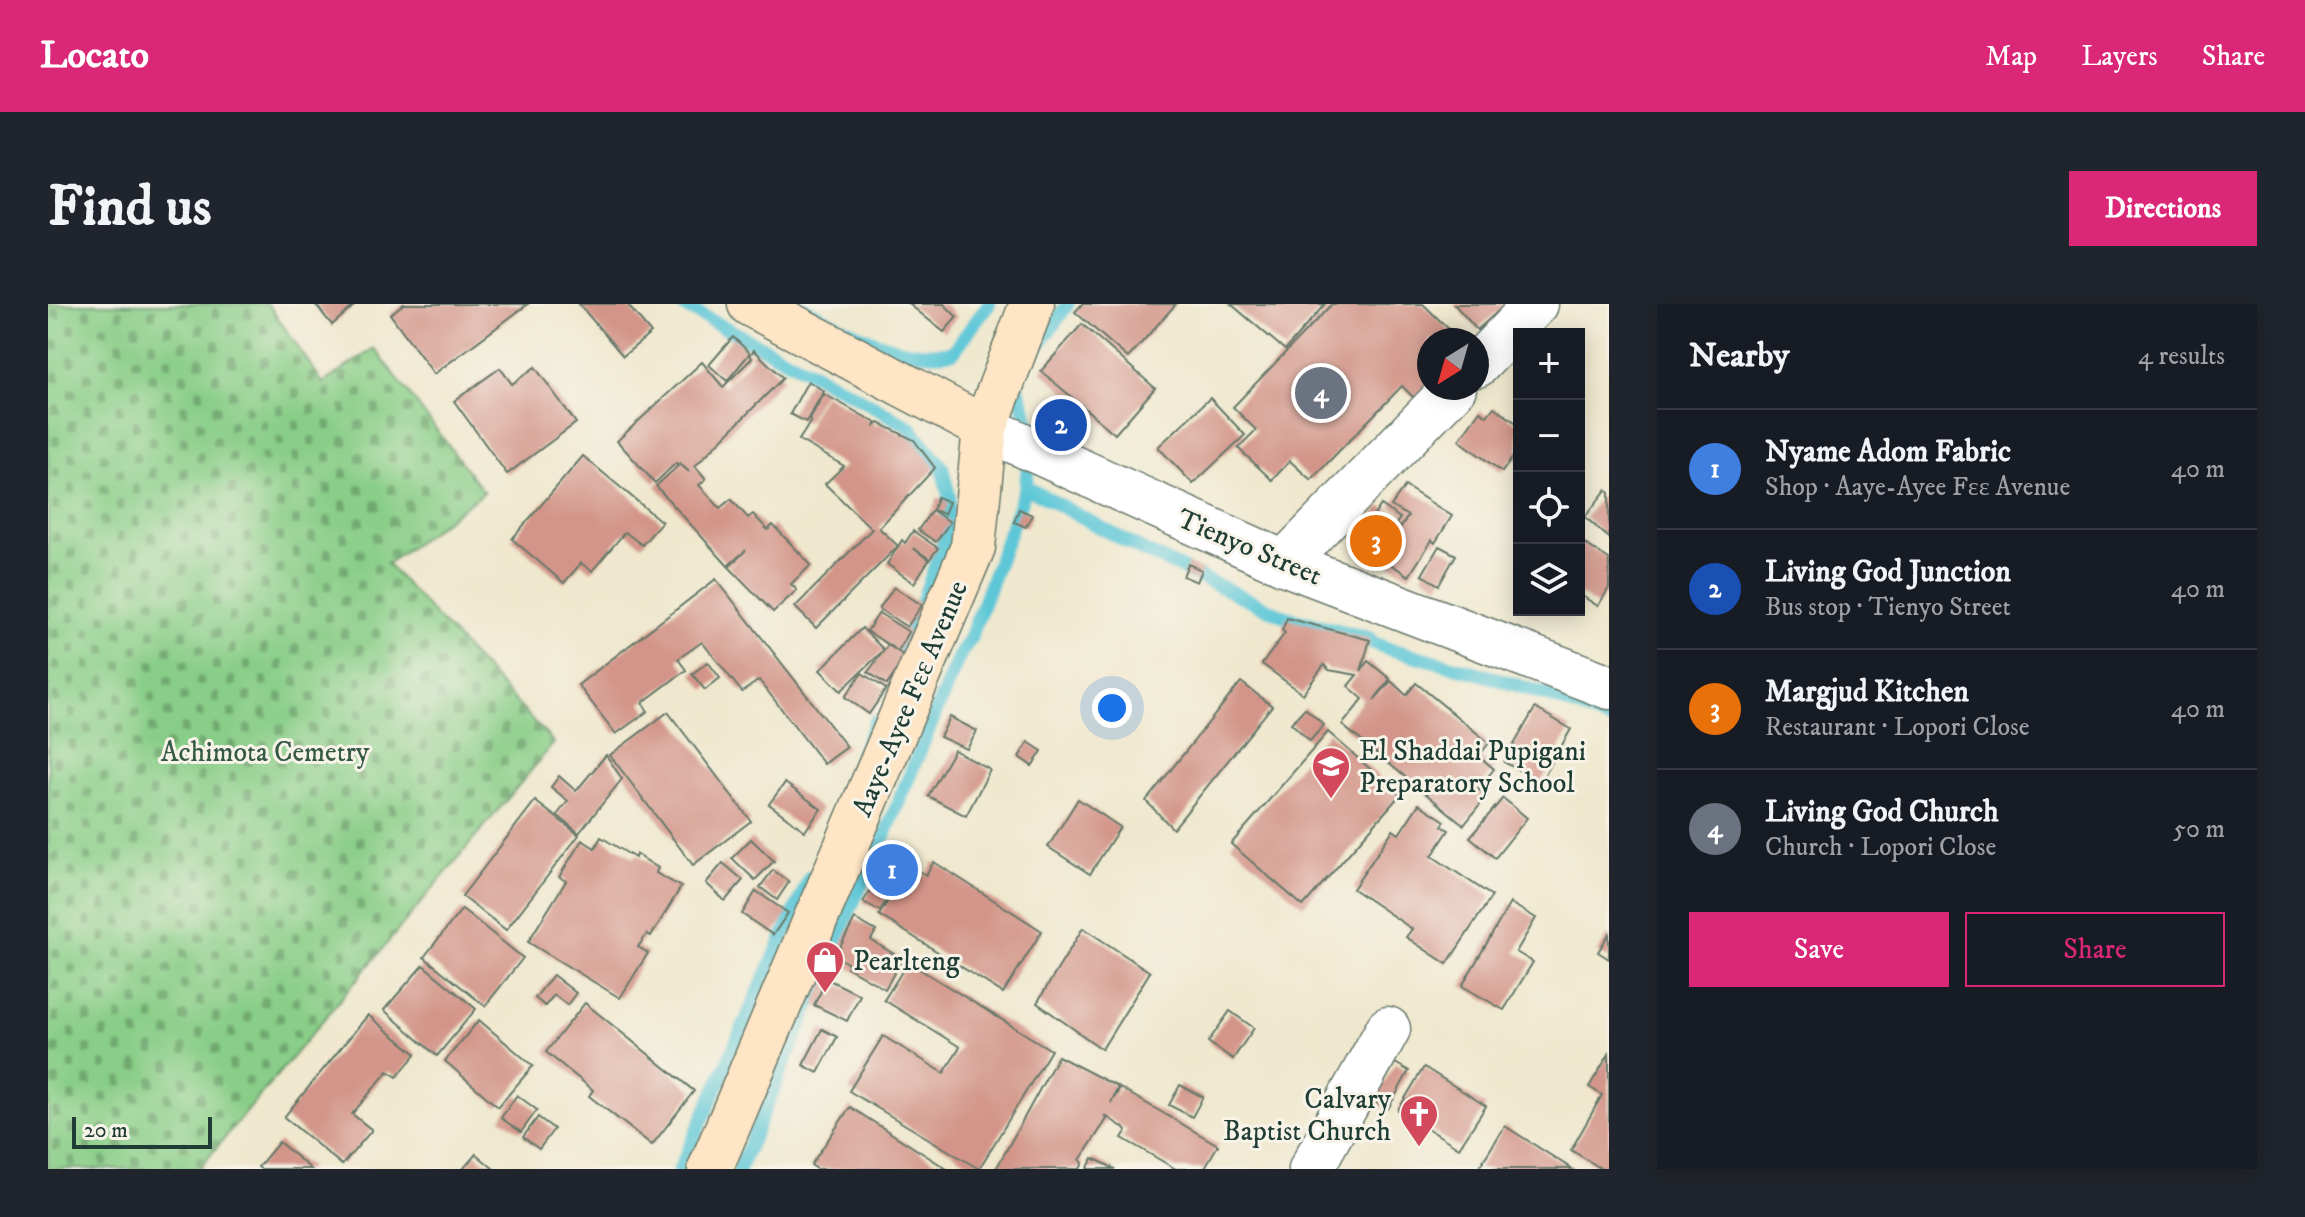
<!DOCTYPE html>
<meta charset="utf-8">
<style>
body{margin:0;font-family:"IM FELL DW Pica",serif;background:#20242c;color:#f1f3f6}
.controls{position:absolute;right:24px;top:24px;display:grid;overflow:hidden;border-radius:0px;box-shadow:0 4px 20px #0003}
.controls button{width:72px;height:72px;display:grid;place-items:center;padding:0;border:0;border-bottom:2px solid #363941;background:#171b24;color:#f1f3f6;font:40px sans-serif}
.compass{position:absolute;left:1369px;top:24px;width:72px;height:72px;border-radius:50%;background:#171b24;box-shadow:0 4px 20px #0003;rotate:217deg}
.scale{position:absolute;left:24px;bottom:20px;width:140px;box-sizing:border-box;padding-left:8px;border:4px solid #1f3d34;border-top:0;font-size:22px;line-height:28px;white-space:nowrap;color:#1f3d34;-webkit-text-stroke:6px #f7f3e8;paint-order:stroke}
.you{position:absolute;left:1064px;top:404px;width:28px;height:28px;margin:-20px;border:6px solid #fff;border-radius:50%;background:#1a73e8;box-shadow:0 0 0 12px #1a73e833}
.badge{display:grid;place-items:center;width:52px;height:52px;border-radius:50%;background:#db2777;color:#fff;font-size:26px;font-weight:700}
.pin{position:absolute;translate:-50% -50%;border:4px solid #fff;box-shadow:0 2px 8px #0006}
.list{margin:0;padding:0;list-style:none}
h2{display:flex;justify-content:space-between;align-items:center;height:104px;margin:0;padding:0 32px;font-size:34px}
h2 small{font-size:26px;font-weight:400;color:#9ea1a6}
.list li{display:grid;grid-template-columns:52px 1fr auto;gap:24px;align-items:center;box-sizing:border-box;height:120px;padding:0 32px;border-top:2px solid #363941}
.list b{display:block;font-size:30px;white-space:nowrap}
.list p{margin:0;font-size:26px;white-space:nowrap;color:#9ea1a6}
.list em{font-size:26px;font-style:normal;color:#9ea1a6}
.actions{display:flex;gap:16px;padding:24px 32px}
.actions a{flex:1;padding:18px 0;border:2px solid #db2777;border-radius:0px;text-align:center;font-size:28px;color:#db2777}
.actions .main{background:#db2777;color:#fff}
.icon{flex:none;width:44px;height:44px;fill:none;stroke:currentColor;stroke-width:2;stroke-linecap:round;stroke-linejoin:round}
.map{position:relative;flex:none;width:1561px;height:865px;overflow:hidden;border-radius:0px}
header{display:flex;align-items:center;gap:48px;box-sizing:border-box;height:112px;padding:0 40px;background:#db2777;color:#fff}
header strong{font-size:38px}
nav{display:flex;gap:44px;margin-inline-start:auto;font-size:28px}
.intro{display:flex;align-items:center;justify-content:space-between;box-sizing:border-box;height:192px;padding:0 48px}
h1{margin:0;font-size:56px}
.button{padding:20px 36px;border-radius:0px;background:#db2777;color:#fff;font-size:28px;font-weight:700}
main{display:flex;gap:48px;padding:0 48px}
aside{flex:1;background:#171b24;border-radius:0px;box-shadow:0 4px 20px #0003}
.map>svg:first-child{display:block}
.cemetery{fill:url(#cemetery-stones);stroke:#54865e;stroke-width:2}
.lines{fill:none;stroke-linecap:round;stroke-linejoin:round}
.stream{stroke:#5dc7d7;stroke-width:14}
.building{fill:#d39589}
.street-casing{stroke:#68796a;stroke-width:47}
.secondary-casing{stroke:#68796a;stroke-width:47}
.street{stroke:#fff;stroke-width:44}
.secondary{stroke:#fde5c5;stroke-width:44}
.labels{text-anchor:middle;stroke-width:6;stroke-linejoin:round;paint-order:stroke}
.street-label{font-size:28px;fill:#1f3d34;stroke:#f7f3e8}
.poi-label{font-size:28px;fill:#1f3d34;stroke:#f7f3e8;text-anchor:start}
.park-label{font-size:28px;fill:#345a45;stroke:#f7f3e8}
</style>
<header>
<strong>Locato</strong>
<nav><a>Map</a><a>Layers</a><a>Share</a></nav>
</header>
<div class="intro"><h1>Find us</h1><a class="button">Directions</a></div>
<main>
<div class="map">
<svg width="1561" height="865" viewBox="0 0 1561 865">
<defs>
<pattern id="cemetery-stones" width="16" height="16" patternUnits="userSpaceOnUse" patternTransform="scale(2)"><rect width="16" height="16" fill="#89ce88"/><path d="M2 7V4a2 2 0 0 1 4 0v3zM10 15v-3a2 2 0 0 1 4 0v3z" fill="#6fa870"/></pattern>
</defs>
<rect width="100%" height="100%" fill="#f7f3e8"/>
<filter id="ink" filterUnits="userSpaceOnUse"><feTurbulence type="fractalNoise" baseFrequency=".0125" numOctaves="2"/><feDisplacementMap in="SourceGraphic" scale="16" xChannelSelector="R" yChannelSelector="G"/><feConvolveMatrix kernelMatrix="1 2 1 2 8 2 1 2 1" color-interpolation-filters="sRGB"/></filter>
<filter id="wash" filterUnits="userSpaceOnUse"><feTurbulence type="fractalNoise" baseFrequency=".006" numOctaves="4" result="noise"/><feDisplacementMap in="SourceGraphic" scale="32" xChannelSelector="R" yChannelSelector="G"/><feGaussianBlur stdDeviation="1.8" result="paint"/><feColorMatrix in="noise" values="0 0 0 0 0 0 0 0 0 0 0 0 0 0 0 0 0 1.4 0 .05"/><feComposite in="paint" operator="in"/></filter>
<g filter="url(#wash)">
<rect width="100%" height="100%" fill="#efe8ce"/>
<path class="cemetery" d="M 0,0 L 220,0 L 275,79 L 326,44 L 436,188 L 339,260 L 506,439 L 151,865 L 0,865 Z"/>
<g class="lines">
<g class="stream">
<path d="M 632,0 L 804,90 L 862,123 L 894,163 L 901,192 L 896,238 L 851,362"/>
<path d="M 755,4 C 802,27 851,57 905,48 L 941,0"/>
<path d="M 983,52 L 1020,0"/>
<path d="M 978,183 L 1096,247 L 1238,313 L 1321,334 L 1323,338 L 1338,344 C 1414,364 1489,384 1561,416"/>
<path d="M 798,488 L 827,418"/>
<path d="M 632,865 L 762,573"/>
<path d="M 691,865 L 807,594 L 835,536 L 911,352 L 922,335 L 978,183 L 983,124 L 969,82 L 970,77"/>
</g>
</g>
<g id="blocks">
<g class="building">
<path d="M 267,0 L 308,0 L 284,21 Z"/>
<path d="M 356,0 L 480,0 L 386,70 L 342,10 Z"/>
<path d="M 531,0 L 579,0 L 603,29 L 575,52 Z"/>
<path d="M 861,0 L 896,0 L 909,13 L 896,28 Z"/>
<path d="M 1034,0 L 1128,0 L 1080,54 L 1027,8 Z"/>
<path d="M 1183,0 L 1277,0 L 1237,46 Z"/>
<path d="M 1284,0 L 1375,0 L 1412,36 L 1381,36 L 1381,82 L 1368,96 L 1354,82 L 1263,176 L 1242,157 L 1224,176 L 1190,144 L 1208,126 L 1185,103 Z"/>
<path d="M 1406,0 L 1458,0 L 1429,26 Z"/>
<path d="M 1034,20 L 1107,84 L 1067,130 L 993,67 Z"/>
<path d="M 685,33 L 702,49 L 679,77 L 661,61 Z"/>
<path d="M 706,46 L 735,74 L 647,162 L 658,175 L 651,181 L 672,204 L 683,195 L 700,214 L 705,210 L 720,226 L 725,221 L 763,261 L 743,280 L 749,286 L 725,308 L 681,263 L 698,246 L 680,262 L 608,182 L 632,160 L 641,168 L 632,159 L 630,161 L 628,159 L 607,179 L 569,137 L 654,58 L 675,83 L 704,54 L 702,51 Z"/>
<path d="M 487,63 L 528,119 L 459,170 L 406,97 L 452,64 L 464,80 Z"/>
<path d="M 760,77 L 776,87 L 758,118 L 742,110 Z"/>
<path d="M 776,90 L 828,119 L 826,123 L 831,119 L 866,136 L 887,164 L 831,224 L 850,242 L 768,324 L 747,303 L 824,225 L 777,180 L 796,162 L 751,136 L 763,117 L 761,116 Z"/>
<path d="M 1162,94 L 1197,131 L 1145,180 L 1110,143 Z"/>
<path d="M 1446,103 L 1471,121 L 1471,158 L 1465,153 L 1454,168 L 1411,136 L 1432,107 L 1439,112 Z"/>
<path d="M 535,152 L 614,218 L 594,241 L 577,228 L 544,267 L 533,259 L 516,279 L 464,235 Z"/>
<path d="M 1357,182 L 1404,212 L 1387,239 L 1384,236 L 1361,272 L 1308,238 L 1333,201 L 1352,214 L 1348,220 L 1353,223 L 1360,212 L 1343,202 Z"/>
<path d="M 1558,186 L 1561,189 L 1561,234 L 1537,213 Z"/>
<path d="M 889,193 L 901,198 L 896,210 L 885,206 Z"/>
<path d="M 971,205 L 984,211 L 978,223 L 966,218 Z"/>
<path d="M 884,206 L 902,218 L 888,238 L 870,226 Z"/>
<path d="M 865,227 L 890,244 L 882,255 L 865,244 L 881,256 L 866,279 L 839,260 L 854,236 L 857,239 Z"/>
<path d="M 1531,236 L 1561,255 L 1561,284 L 1550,302 L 1531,290 Z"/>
<path d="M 1391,242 L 1408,251 L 1391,281 L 1374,271 Z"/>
<path d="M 1140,260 L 1154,266 L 1149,278 L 1135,272 Z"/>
<path d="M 668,275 L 799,443 L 776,460 L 711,376 L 694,388 L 654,338 L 630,355 L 638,366 L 594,399 L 600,407 L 568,430 L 530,381 Z"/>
<path d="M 846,283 L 874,301 L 859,323 L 831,305 Z"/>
<path d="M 831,309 L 861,328 L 850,347 L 819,327 Z"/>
<path d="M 1239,314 L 1322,336 L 1313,367 L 1320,357 L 1342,375 L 1326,396 L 1343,377 L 1358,391 L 1368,379 L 1441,439 L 1431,452 L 1446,465 L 1430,485 L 1439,492 L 1416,521 L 1294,421 L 1315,395 L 1300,382 L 1309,371 L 1281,366 L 1276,361 L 1255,390 L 1214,360 L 1237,329 L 1234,326 Z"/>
<path d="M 814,324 L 836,346 L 793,387 L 772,366 Z"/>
<path d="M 840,341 L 858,353 L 839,381 L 820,368 Z"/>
<path d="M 660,358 L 672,374 L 657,386 L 644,370 Z"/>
<path d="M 814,369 L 838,385 L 821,410 L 797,393 Z"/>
<path d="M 1193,378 L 1224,402 L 1125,525 L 1098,497 Z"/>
<path d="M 1257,404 L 1276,421 L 1262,437 L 1243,419 Z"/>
<path d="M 1487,404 L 1523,425 L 1493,478 L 1456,458 Z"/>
<path d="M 620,408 L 703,517 L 645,561 L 562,451 Z"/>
<path d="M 902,413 L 929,427 L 919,445 L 892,433 Z"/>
<path d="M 1280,428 L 1352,491 L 1255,602 L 1183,540 Z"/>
<path d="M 980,438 L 994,447 L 984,462 L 971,453 Z"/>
<path d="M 906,446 L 942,466 L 918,512 L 880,492 Z"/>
<path d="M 558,451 L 574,475 L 531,529 L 509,511 L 520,497 L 503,483 L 511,472 L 528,487 Z"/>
<path d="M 737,479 L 773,505 L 757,527 L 721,500 Z"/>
<path d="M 1455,494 L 1479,514 L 1447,554 L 1422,533 Z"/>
<path d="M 1030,495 L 1072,523 L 1042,570 L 1000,543 Z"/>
<path d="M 487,497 L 531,531 L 458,626 L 414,592 Z"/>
<path d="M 1371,500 L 1397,517 L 1394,522 L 1401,526 L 1384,552 L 1444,592 L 1399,660 L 1358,633 L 1364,625 L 1305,585 L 1345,526 L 1351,530 Z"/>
<path d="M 553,533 L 587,554 L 588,550 L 610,564 L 608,569 L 633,583 L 603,632 L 599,630 L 590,643 L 600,649 L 572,694 L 480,638 L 518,577 L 511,573 L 534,536 L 547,544 Z"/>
<path d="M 703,535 L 726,557 L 707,576 L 684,554 Z"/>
<path d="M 839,555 L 857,564 L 847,584 L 829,576 Z"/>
<path d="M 886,558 L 994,627 L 955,689 L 831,611 L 863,561 L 878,571 Z"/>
<path d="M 675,559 L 695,576 L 677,597 L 658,579 Z"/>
<path d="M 725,566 L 741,578 L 729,596 L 712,583 Z"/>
<path d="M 829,576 L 845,585 L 832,607 L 815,598 Z"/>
<path d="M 708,587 L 740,609 L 725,631 L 694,610 Z"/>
<path d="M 1462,599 L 1488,614 L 1468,648 L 1485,658 L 1456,706 L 1414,682 Z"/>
<path d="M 414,605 L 475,654 L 437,702 L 376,653 Z"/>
<path d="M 807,615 L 828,627 L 823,636 L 854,655 L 837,685 L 799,663 L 801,660 L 787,652 Z"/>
<path d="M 1035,624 L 1102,668 L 1054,745 L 989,699 Z"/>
<path d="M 1561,630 L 1561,655 L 1550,648 Z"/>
<path d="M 860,658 L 1003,746 L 931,865 L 801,787 L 835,732 L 896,769 L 912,743 L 836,696 Z"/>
<path d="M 375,661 L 428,705 L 389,752 L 336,706 Z"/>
<path d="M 505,671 L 528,689 L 519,701 L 506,691 L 497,702 L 487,694 Z"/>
<path d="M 779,675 L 812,691 L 799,717 L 766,701 Z"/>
<path d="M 537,699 L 646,787 L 604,841 L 541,792 L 545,786 L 498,748 Z"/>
<path d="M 1182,707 L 1206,724 L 1185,755 L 1160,738 Z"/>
<path d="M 320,711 L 368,750 L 349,773 L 340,767 L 304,810 L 324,826 L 294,861 L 236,813 Z"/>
<path d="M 431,716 L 485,762 L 450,803 L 397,757 Z"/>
<path d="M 774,725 L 789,733 L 770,769 L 755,761 Z"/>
<path d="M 1561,750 L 1561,865 L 1554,865 L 1523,846 L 1554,791 L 1541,783 Z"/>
<path d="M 1010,752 L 1070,783 L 1063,799 L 1072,784 L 1170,841 L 1156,865 L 1128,865 L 1074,834 L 1079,826 L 1056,811 L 1059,815 L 1032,856 L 1035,859 L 1032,865 L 948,865 Z"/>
<path d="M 1347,759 L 1361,767 L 1340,805 L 1326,797 Z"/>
<path d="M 1376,763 L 1438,802 L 1411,844 L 1350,806 Z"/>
<path d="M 1132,781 L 1155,793 L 1144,813 L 1121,801 Z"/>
<path d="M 469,791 L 489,806 L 473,828 L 453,814 Z"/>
<path d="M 802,803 L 899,865 L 769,865 L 763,861 Z"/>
<path d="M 490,813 L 506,825 L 491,845 L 475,833 Z"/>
<path d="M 1457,822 L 1524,865 L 1430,865 Z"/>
<path d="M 231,838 L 263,865 L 213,865 L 210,863 Z"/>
<path d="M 428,850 L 446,865 L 415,865 Z"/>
<path d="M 1045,854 L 1067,865 L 1039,865 Z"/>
</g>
</g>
</g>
<g filter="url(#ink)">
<use href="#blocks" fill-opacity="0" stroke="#68796a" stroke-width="2"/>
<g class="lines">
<g class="street-casing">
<g id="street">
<path d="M 1429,61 L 1488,0"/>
<path d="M 937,124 L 1236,259 L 1561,383"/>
<path d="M 1236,259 L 1406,84"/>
<path d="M 1263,865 L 1340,725"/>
</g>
</g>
<g class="secondary-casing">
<g id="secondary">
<path d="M 702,0 L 937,124"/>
<path d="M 662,865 L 925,243 L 937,124 L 984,0"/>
</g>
</g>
<use href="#street" class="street"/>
<use href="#secondary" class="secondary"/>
</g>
</g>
<defs>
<g id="school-pin" transform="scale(2)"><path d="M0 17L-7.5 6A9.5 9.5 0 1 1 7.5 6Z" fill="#d1495b" stroke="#f7f3e8"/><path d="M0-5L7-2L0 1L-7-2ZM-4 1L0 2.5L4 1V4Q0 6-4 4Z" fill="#fff"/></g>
<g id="shop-pin" transform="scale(2)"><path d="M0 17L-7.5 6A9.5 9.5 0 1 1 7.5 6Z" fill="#d1495b" stroke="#f7f3e8"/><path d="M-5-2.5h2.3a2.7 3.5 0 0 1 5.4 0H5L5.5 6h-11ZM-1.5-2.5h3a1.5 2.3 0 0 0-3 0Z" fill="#fff"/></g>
<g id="church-pin" transform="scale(2)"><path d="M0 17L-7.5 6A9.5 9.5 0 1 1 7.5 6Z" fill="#d1495b" stroke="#f7f3e8"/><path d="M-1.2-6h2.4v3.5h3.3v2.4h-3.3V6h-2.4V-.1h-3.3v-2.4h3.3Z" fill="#fff"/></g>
</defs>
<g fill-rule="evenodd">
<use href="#school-pin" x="1283" y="462"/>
<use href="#shop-pin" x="777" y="656"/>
<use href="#church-pin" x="1371" y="810"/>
</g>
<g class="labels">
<g class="street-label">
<text transform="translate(1202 242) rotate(23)" y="10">Tienyo Street</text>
<text transform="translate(861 394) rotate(-67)" y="10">Aaye-Ayee Fɛɛ Avenue</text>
</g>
<g class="poi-label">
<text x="1311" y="456">El Shaddai Pupigani<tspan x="1311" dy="32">Preparatory School</tspan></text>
<text x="805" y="666">Pearlteng</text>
<text x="1343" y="804" text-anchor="end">Calvary<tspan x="1343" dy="32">Baptist Church</tspan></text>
</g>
<g class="park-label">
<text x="217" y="457">Achimota Cemetry</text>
</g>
</g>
</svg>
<div class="controls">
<button>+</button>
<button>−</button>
<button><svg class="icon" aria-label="locate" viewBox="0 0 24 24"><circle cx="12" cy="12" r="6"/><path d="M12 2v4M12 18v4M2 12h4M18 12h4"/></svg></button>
<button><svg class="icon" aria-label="layers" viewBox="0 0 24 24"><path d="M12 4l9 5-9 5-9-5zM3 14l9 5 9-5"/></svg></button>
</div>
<svg class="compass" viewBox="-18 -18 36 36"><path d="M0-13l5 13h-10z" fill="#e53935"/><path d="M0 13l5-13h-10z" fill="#9ea1a6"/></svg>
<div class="scale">20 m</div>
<div class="you"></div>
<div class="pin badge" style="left:844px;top:566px;background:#3f7fe0">1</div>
<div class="pin badge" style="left:1013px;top:121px;background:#1a4fb4">2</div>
<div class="pin badge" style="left:1328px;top:237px;background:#e8710a">3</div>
<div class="pin badge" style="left:1273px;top:89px;background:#6b7280">4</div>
</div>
<aside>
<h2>Nearby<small>4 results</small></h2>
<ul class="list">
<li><span class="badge" style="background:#3f7fe0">1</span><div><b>Nyame Adom Fabric</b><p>Shop · Aaye-Ayee Fɛɛ Avenue</p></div><em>40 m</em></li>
<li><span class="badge" style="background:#1a4fb4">2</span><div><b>Living God Junction</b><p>Bus stop · Tienyo Street</p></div><em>40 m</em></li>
<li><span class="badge" style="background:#e8710a">3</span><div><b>Margjud Kitchen</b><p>Restaurant · Lopori Close</p></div><em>40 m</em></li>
<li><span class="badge" style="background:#6b7280">4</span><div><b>Living God Church</b><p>Church · Lopori Close</p></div><em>50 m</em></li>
</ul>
<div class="actions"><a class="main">Save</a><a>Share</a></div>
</aside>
</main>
